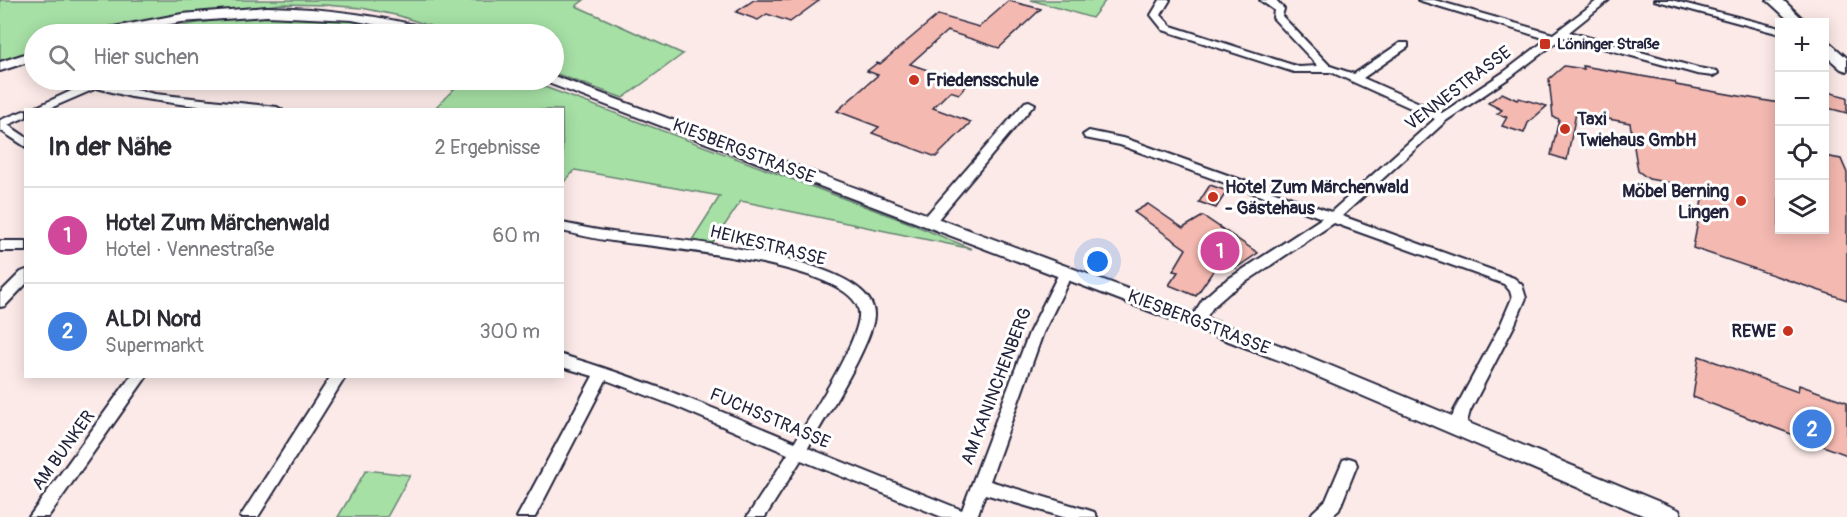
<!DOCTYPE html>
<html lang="de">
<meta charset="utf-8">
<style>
body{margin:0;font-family:Pangolin,sans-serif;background:#f2f2f3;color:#2b2b33}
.controls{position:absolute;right:18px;top:18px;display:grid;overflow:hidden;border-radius:0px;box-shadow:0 3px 15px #0003}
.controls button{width:54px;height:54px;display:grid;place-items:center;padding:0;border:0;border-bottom:2px solid #e1e1e2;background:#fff;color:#2b2b33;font:30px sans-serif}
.you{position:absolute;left:1098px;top:262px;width:21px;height:21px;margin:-15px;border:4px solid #fff;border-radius:50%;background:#1a73e8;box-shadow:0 0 0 9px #1a73e833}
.badge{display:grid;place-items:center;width:39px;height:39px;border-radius:50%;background:#c8321e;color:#fff;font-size:20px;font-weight:700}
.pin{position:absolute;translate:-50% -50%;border:3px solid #fff;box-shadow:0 2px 6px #0006}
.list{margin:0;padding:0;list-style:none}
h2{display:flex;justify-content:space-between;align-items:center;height:78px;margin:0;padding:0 24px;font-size:26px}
h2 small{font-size:20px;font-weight:400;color:#7c7c81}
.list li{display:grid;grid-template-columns:39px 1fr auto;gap:18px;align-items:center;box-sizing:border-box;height:96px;padding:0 24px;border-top:2px solid #e1e1e2}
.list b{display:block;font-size:22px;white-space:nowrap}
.list p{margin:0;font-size:20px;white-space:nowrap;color:#7c7c81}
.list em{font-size:20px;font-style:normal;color:#7c7c81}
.icon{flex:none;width:33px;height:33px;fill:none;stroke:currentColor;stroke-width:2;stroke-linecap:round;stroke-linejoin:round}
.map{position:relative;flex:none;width:1847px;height:517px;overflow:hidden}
.search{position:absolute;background:#fff;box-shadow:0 3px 15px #0003;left:24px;top:24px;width:540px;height:66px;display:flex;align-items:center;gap:15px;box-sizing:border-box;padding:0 21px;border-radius:33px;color:#7c7c81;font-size:22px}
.panel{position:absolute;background:#fff;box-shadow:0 3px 15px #0003;left:24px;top:108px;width:540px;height:270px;border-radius:0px}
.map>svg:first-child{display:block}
.green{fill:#a6e0a5;stroke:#648170;stroke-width:1.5}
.building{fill:#f4b9b1;stroke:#22223b;stroke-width:1.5}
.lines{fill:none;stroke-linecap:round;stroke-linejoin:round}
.minor-casing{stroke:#22223b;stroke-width:4}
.tertiary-casing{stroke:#22223b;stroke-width:4}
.secondary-casing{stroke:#22223b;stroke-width:4}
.minor{fill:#fff;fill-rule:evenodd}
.tertiary{fill:#fff;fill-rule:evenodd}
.secondary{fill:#fff;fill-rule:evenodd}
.poi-dot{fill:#c8321e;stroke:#fff;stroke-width:2}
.labels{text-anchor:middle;stroke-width:6;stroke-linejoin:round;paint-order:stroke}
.far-poi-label{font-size:15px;font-weight:bold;fill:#22223b;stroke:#fff;text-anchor:start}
.poi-label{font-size:18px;font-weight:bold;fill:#22223b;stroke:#fff;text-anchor:start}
.street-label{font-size:18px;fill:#22223b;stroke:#fff}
</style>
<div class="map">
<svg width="1847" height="517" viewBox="0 0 1847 517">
<rect width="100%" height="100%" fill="#fceae8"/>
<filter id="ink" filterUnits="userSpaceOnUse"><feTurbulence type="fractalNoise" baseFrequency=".0167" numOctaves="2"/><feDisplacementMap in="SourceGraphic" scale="12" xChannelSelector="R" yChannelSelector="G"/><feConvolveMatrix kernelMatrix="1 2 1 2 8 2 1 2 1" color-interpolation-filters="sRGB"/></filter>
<g filter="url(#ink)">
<g class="green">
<path d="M 0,0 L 584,0 L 576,6 L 683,54 L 623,98 L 554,73 L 554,34 L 454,34 L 400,16 L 362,8 L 325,5 L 281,4 L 143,22 L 92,34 L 34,34 L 34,52 L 0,64 Z"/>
<path d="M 1031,0 L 1106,0 L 1092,18 Z"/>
<path d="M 247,15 L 354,18 L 411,34 L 129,34 Z"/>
<path d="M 406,80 L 526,80 L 907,222 L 972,249 L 741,201 L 712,244 L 692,240 L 720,196 L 575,170 L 563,183 L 562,110 L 434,109 L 456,87 Z"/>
<path d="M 366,470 L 410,475 L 387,517 L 338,517 Z"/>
</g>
<g class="building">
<path d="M 754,0 L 820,0 L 790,22 L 767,14 L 758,20 L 736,12 Z"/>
<path d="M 1009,1 L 1041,9 L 999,48 L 947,31 L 910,64 L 968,84 L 959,94 L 950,91 L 933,108 L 971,122 L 936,157 L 872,133 L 879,127 L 837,111 L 878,75 L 867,71 L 877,63 L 880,64 L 938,15 L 979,27 Z"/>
<path d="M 1564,66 L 1584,69 L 1583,66 L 1675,82 L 1676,85 L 1779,103 L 1779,230 L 1824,230 L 1824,156 L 1841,159 L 1847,173 L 1847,300 L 1693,248 L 1704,189 L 1649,179 L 1638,171 L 1630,123 L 1576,113 L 1567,160 L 1551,155 L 1559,119 L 1553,117 L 1549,79 Z"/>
<path d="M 1824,91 L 1847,97 L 1847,113 L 1824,107 Z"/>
<path d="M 1502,93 L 1517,100 L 1519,98 L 1547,106 L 1528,123 L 1524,133 L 1502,126 L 1507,117 L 1497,114 L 1502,110 L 1488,103 Z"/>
<path d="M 1210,185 L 1227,191 L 1216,208 L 1199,202 Z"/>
<path d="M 1148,204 L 1183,228 L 1203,216 L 1258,253 L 1236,268 L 1222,258 L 1196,296 L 1169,285 L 1178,272 L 1173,271 L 1186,249 L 1134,212 Z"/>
<path d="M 1699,356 L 1798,392 L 1799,385 L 1847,402 L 1847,455 L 1693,397 Z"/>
</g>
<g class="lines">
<g class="minor-casing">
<g id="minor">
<path d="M 1160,0 L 1170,0 L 1161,15 L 1171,26 L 1299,67 L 1318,66 L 1273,18 L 1274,10 L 1260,0 L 1276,0 L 1284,9 L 1282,16 L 1330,66 L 1354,74 L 1400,43 L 1408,43 L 1408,47 L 1363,78 L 1442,113 L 1504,72 L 1547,39 L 1418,0 L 1434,0 L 1553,34 L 1598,0 L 1609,0 L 1569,32 L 1698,68 L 1717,71 L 1718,73 L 1713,76 L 1697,74 L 1563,37 L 1512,76 L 1447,120 L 1342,216 L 1514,278 L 1522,285 L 1526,298 L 1514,326 L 1470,411 L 1464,433 L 1458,434 L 1452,433 L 1450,428 L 1454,411 L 1500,326 L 1512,298 L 1510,291 L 1504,284 L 1334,223 L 1229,293 L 1213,307 L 1202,324 L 1192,324 L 1190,320 L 1203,299 L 1219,285 L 1322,218 L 1120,145 L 1085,138 L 1083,135 L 1089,131 L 1127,139 L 1331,212 L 1435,119 L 1331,72 L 1294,72 L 1163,30 L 1151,15 Z"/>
<path d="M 1654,0 L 1671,0 L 1780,28 L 1780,34 Z"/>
<path d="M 80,80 L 94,80 L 155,94 L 277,107 L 282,110 L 234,110 L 180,104 L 131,97 L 97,88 L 46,110 L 30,110 L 86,84 Z"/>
<path d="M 1029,101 L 1035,104 L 1033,106 L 934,224 L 924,224 L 923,221 L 924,218 L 1025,102 Z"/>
<path d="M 26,110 L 26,117 L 8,125 L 26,137 L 26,147 L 0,130 L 0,120 Z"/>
<path d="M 562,223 C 579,226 595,230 612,232 C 658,238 873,254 874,314 C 875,340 823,422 808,448 L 962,510 L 1029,333 L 1061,269 L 1071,269 L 1073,272 L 1043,333 L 990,481 L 1088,510 L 1094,512 L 1097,517 L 1063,517 L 985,494 L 977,517 L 942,517 L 801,460 L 765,517 L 747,517 L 788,454 L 675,406 L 606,380 L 535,517 L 517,517 L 593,376 L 562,367 L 562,355 C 641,378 718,410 795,442 C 810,417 862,338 859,312 C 854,263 654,247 612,241 C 595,239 579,235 562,231 Z"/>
<rect x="0" y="241" width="26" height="10"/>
<path d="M 26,270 L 26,284 L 5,306 L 0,307 L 0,293 L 21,272 Z"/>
<path d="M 131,376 L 147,376 L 48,517 L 29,517 Z"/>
<path d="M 331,376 L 346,376 L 258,517 L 240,517 Z"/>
<path d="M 1349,458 L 1355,460 L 1357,465 L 1339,510 L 1331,517 L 1310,517 L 1313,512 L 1326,500 L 1343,460 Z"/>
</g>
</g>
<g class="tertiary-casing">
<g id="tertiary">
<path d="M 267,7 C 327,8 382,16 440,31 L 442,34 L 421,34 L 352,20 L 267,16 L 182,22 L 115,34 L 91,34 L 98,30 L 182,14 Z"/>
<path d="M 34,51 L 34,60 L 0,71 L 0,62 Z"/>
<path d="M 554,76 L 1295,351 L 1679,510 L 1682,517 L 1647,517 L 1281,361 L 548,83 L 546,80 L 554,80 Z"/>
</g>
</g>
<g class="secondary-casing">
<g id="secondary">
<path d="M 1767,0 L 1783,0 L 1806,22 L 1791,22 Z"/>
<path d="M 1824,41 L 1829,42 L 1847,58 L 1847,71 L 1841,69 L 1824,54 Z"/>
</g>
</g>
<use href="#minor" class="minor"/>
<use href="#tertiary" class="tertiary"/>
<use href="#secondary" class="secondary"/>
</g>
</g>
<g class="poi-dot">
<rect x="1539" y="38" width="12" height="12" rx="3"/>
<circle cx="914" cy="80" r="6"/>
<circle cx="1565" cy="129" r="6"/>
<circle cx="1213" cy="197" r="6"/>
<circle cx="1741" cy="201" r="6"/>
<circle cx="1788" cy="331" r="6"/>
</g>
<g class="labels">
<g class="far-poi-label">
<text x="1557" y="49">Löninger Straße</text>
</g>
<g class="poi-label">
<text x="926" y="86">Friedensschule</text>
<text x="1577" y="125">Taxi<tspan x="1577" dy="21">Twiehaus GmbH</tspan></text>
<text x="1225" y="193">Hotel Zum Märchenwald<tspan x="1225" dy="21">- Gästehaus</tspan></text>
<text x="1729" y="197" text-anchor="end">Möbel Berning<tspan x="1729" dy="21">Lingen</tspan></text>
<text x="1776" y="337" text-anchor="end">REWE</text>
</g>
<g class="street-label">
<text transform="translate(1458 88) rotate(-37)" y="6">VENNESTRASSE</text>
<text transform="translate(744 151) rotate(21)" y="6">KIESBERGSTRASSE</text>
<text transform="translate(768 245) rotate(14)" y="6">HEIKESTRASSE</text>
<text transform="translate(1199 322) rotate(21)" y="6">KIESBERGSTRASSE</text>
<text transform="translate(996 386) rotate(-69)" y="6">AM KANINCHENBERG</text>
<text transform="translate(770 418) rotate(23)" y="6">FUCHSSTRASSE</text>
<text transform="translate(63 450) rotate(-54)" y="6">AM BUNKER</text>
</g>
</g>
</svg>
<div class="controls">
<button>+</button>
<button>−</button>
<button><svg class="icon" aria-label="locate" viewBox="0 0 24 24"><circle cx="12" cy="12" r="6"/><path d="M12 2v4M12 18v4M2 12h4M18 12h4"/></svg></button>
<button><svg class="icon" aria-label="layers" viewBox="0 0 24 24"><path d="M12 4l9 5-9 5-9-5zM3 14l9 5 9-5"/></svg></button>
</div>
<div class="you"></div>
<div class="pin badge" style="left:1220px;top:251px;background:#d1479c">1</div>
<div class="pin badge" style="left:1812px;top:429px;background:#3f7fe0">2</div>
<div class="search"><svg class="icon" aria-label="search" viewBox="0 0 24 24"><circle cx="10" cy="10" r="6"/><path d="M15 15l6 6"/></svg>Hier suchen</div>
<section class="panel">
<h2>In der Nähe<small>2 Ergebnisse</small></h2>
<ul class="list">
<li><span class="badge" style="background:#d1479c">1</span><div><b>Hotel Zum Märchenwald</b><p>Hotel · Vennestraße</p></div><em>60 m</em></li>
<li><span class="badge" style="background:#3f7fe0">2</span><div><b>ALDI Nord</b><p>Supermarkt</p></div><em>300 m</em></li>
</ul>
</section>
</div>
